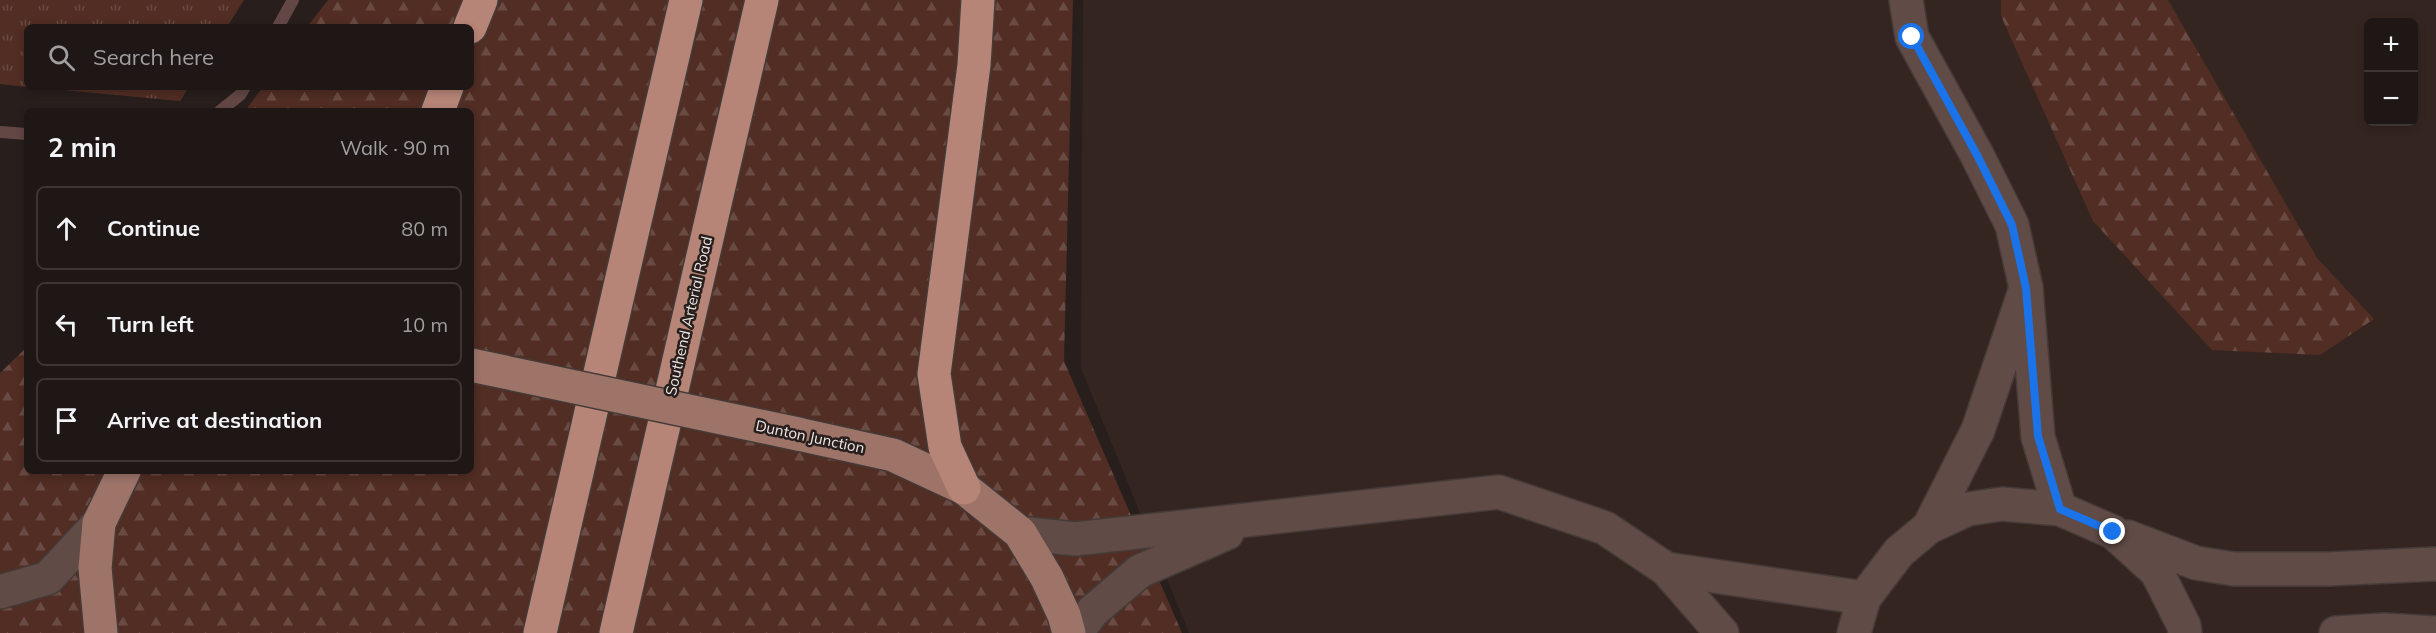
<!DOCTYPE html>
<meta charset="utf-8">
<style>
body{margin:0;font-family:Mulish,sans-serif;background:#26201f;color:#f1f3f6}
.controls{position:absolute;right:18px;top:18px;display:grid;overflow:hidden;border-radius:9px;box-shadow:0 3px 9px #0003}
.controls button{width:54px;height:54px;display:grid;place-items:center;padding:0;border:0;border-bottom:2px solid #3c3635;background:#1e1716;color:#f1f3f6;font:30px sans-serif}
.stop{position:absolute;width:18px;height:18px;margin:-14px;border:4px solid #1a73e8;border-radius:50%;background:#fff}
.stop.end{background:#1a73e8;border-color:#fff;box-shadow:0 2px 6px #0008}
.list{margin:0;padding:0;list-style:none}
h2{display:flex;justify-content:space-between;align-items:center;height:78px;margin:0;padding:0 24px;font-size:26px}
h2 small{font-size:20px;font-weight:400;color:#a19fa1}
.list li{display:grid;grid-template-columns:39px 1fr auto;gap:18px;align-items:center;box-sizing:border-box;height:84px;margin:0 12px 12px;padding:0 12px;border:2px solid #3c3635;border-radius:9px}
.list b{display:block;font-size:22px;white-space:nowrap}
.list em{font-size:20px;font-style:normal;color:#a19fa1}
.icon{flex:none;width:33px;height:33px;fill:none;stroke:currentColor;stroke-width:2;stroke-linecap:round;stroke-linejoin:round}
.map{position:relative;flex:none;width:2436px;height:633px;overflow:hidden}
.search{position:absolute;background:#1e1716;box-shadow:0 3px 9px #0003;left:24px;top:24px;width:450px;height:66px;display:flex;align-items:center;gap:15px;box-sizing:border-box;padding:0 21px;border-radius:9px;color:#a19fa1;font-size:22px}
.panel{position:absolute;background:#1e1716;box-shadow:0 3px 9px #0003;left:24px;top:108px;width:450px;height:366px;border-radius:9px}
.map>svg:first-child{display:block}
.built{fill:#352521;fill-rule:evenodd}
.grass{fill:url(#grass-tufts)}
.forest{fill:url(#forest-firs)}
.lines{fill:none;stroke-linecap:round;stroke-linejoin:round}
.stream{stroke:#624745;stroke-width:12}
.minor-casing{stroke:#443b39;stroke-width:36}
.major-casing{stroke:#443b39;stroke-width:36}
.highway-casing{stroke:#443b39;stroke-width:36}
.minor{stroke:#604b46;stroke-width:33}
.major{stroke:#9e7469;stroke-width:33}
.highway{stroke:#b78577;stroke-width:33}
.major-bridge-casing{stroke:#443b39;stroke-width:36;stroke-linecap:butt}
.major-bridge{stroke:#9e7469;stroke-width:33}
.route{stroke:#1a73e8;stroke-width:8}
.labels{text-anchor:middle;stroke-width:5;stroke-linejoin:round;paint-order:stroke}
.street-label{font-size:15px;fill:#ede7e5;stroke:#281f1d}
</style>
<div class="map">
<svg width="2436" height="633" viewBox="0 0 2436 633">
<defs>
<pattern id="grass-tufts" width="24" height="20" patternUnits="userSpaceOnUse" patternTransform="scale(1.5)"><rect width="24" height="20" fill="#512d23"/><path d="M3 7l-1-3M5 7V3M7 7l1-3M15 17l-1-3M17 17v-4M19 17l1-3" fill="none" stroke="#6a4b43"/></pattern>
<pattern id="forest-firs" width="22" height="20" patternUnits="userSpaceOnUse" patternTransform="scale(1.5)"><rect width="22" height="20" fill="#512d23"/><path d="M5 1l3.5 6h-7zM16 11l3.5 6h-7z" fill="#6a4b43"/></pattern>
</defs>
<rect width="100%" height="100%" fill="#281f1d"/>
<path class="built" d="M 1083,0 L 2436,0 L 2436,633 L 1189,633 L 1081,368 ZM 2368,22 L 2414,22 L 2414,122 L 2368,122 Z"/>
<g class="grass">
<path d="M 0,0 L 244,0 L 227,27 L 27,27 L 27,87 L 0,84 Z"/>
<path d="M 31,87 L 189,87 L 180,101 Z"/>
</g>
<g class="forest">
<path d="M 328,0 L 1073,0 L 1064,361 L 1182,633 L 0,633 L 0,373 L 27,347 L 27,471 L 471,471 L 471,111 L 245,111 L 263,87 L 471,87 L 471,27 L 307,27 Z"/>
<path d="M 2001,0 L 2168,0 L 2317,258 L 2374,319 L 2320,355 L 2212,350 L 2093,221 L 2001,16 Z"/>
</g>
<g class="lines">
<g class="stream">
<path d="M 278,27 L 293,0"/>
<path d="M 220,111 L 240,95 L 245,87"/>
<path d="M 0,132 L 27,134"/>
</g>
<g class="minor-casing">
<g id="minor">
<path d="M 1906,0 L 1912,37 L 1977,155 L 2012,225 L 2026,288"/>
<path d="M 1929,527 L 1978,430 L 2026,288 L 2038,437 L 2060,509"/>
<path d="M 1020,533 L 1075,539 L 1499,492 L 1605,528 L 1666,569 L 1722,633"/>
<path d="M 2128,537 L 2196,563 L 2234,569 L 2328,569 L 2436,564"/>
<path d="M 1666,569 L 1864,598"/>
<path d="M 0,592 L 48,578 L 99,523"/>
<path d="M 1076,633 L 1093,611 L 1140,571 L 1227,533"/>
<path d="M 1854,633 L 1864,598 L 1899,552 L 1929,527 L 1968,509 L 2002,504 L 2060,509 L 2113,532 L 2157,572 L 2184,626 L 2185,633"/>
<path d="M 2336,633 L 2384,630 L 2436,633"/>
</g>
</g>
<g class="major-casing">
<g id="major">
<path d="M 798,434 L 893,455 L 964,488 L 1020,533 L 1047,578 L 1064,615 L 1069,633"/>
<path d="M 101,633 L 95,568 L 99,523 L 124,471"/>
</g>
</g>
<g class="highway-casing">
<g id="highway">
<path d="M 470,27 L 481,0"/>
<path d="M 438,111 L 447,87"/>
<path d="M 964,488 L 945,447 L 934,374 L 974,65 L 978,0"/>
<path d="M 540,633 L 686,0"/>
<path d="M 616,633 L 762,0"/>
</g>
</g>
<use href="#minor" class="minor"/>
<use href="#major" class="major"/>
<use href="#highway" class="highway"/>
<g class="major-bridge-casing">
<path id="major-bridge" d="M 471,365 L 798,434"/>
</g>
<use href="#major-bridge" class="major-bridge"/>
</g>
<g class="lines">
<path class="route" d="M 1912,37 L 1977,155 L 2012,225 L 2026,288 L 2038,436 L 2060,509 L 2113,532"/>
</g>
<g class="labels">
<g class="street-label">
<text transform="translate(689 316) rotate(-77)" y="5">Southend Arterial Road</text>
<text transform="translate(810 437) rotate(12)" y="5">Dunton Junction</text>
</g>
</g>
</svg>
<div class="controls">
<button>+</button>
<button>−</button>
</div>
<div class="stop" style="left:1912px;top:37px"></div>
<div class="stop end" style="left:2113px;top:532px"></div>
<div class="search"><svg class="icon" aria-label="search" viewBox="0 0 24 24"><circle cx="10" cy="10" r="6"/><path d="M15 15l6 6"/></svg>Search here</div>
<section class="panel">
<h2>2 min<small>Walk · 90 m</small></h2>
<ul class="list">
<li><svg class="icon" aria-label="ahead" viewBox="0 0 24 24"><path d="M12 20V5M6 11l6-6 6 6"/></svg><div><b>Continue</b></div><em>80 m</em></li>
<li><svg class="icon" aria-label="left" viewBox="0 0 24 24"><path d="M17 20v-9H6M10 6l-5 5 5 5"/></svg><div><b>Turn left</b></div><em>10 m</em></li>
<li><svg class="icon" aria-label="arrive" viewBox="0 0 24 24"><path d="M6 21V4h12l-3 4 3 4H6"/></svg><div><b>Arrive at destination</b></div></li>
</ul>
</section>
</div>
